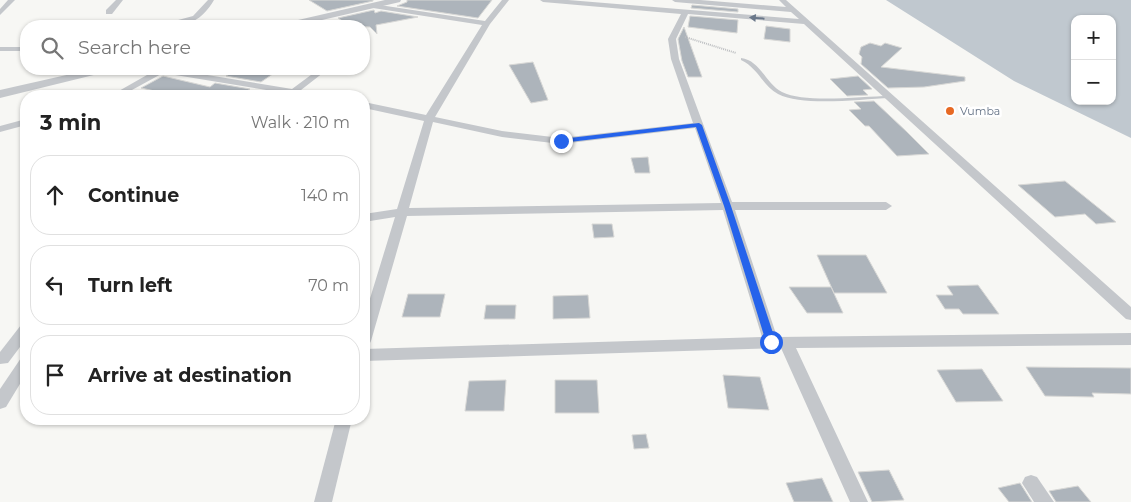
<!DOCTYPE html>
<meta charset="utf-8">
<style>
body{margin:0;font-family:Montserrat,sans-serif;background:#f6f6f6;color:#222}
.controls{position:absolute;right:15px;top:15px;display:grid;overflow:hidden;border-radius:10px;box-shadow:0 1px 4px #0004}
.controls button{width:45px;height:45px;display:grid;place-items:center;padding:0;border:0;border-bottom:1px solid #e0e0e0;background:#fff;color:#222;font:25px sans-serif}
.stop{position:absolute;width:15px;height:15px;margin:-11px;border:4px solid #2563eb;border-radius:50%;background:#fff}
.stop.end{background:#2563eb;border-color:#fff;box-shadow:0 1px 5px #0008}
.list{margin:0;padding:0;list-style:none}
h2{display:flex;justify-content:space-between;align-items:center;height:65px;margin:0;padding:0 20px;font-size:21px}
h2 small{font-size:16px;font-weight:400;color:#767676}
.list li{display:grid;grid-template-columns:32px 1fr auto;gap:15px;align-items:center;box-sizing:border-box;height:80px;margin:0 10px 10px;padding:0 10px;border:1px solid #e0e0e0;border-radius:20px}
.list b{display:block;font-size:19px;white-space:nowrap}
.list em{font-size:16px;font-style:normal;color:#767676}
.icon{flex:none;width:28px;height:28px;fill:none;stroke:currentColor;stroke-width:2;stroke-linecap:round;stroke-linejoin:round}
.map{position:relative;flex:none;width:1131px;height:502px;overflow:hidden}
.search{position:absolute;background:#fff;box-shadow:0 1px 4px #0004;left:20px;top:20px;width:350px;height:55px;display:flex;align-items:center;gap:12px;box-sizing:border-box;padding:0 18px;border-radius:20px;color:#767676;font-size:19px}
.panel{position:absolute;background:#fff;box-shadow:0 1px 4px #0004;left:20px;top:90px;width:350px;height:335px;border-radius:20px}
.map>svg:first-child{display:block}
.water{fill:#c0c8cf;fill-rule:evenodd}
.building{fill:#adb4bb;stroke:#d8d8d6}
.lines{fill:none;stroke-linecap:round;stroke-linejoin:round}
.path{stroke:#bcbec1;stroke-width:2;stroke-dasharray:1 1;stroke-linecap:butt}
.service{fill:#c4c7cb;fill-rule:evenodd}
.minor{fill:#c4c7cb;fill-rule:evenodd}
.tertiary{fill:#c4c7cb;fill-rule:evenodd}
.oneway{fill:#6a7789}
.route{fill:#2563eb}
.poi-dot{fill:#e76923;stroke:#fff;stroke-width:2}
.labels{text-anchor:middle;stroke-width:5;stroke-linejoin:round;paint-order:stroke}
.far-poi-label{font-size:11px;fill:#657386;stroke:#fff;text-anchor:start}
</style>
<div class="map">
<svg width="1131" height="502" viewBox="0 0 1131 502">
<rect width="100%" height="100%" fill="#f7f7f4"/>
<path class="water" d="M 886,0 L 1131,0 L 1131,138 L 1014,81 ZM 1075,19 L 1112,19 L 1112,101 L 1075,101 Z"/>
<g class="building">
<path d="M 309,0 L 373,0 L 373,1 L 327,11 Z"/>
<path d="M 407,0 L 492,0 L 478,18 L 397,6 L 407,2 Z"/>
<path d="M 692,5 L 738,9 L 738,12 L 691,8 Z"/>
<path d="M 374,10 L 375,13 L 381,11 L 418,17 L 376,25 L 377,34 L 370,27 L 350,26 L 338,18 Z"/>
<path d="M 690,16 L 738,20 L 737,33 L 688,27 Z"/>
<path d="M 766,26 L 790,29 L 790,42 L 764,39 Z"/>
<path d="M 684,27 L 702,77 L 688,77 L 682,61 L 678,39 Z"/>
<path d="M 870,43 L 881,46 L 885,43 L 902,48 L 881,67 L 965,77 L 965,81 L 924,87 L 888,88 L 861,64 L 862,57 L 859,54 L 861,47 Z"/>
<path d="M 533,62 L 548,100 L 531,103 L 509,65 Z"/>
<path d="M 238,69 L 280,69 L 261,82 L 226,76 Z"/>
<path d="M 163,76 L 210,87 L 215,83 L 250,89 L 240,96 L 178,96 L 141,88 Z"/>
<path d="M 858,76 L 872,89 L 863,90 L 868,95 L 847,96 L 830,79 Z"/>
<path d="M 874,101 L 907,132 L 929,154 L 897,156 L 869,126 L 865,126 L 849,110 L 861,109 L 854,102 Z"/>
<path d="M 648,157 L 650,173 L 635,173 L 631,158 Z"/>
<path d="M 1065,181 L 1116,222 L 1096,224 L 1085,214 L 1055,217 L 1018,185 Z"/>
<path d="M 592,224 L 612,224 L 614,237 L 594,238 Z"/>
<path d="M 817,255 L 866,255 L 887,293 L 834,293 Z"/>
<path d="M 978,285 L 999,314 L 963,314 L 959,309 L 945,309 L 936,295 L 953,295 L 947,286 Z"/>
<path d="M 789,287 L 831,287 L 843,313 L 807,313 Z"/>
<path d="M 408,294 L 445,294 L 440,317 L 402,317 Z"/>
<path d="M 588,295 L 590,318 L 553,319 L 553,296 Z"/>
<path d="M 486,305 L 516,305 L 515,319 L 484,319 Z"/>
<path d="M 1026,367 L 1131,368 L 1131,394 L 1092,393 L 1094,397 L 1045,396 Z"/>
<path d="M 982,369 L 1003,401 L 956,402 L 937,370 Z"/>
<path d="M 723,375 L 760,377 L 769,410 L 728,408 Z"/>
<path d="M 506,380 L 504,411 L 465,411 L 469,381 Z"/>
<path d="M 555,380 L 597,380 L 599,413 L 555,413 Z"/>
<path d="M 646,434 L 649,448 L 634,449 L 632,435 Z"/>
<path d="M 889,470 L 904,500 L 872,502 L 858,472 Z"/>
<path d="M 822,478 L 833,502 L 794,502 L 786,483 Z"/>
<path d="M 1020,483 L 1032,502 L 1009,502 L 998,488 Z"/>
<path d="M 1078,486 L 1091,502 L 1056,502 L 1049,491 Z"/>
</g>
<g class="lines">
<path class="path" d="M 685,37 L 736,53"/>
<path class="service" d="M 741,58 C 760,60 766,84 782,92 C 806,104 862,96 890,96 L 892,97 L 890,98 C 860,99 803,107 778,94 C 763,86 758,68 741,60 Z"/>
<g class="minor">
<path d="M 8,0 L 15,0 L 0,15 L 0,9 Z"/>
<path d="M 116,0 L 123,0 L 112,14 L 106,14 L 106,10 Z"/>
<path d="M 208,0 L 214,0 C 200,24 183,28 156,26 L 193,16 Z"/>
<path d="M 502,0 L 509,0 L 490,24 L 435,117 L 502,131 L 561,138 L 693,123 L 671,59 L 668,39 L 681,14 L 543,2 L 540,0 L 568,0 L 799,19 L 791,12 L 675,2 L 672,0 L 700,0 L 786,7 L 779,0 L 786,0 L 1131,307 L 1131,320 L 1126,319 L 804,24 L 688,14 L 676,39 L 679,59 L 732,202 L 886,202 L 892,206 L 886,210 L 735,210 L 777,337 L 1131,333 L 1131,345 L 796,348 L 868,502 L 850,502 L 781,348 L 364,361 L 364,349 L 762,337 L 723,210 L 407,216 L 371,341 L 369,345 L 364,347 L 364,318 L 395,217 L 364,222 L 364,214 L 397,209 L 424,121 L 364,108 L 364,102 L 426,115 L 482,25 L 373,8 L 369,6 L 373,4 L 485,21 ZM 433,122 L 502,137 L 561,144 L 695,128 L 721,203 L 409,208 Z"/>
<rect x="0" y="47" width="26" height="4"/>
<path d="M 153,69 L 171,69 L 292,89 L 319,69 L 328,69 L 301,90 L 321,94 L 322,96 L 303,96 L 163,73 L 121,96 L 110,96 L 154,71 Z"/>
<path d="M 26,119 L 26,125 L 0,132 L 0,126 Z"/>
<path d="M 26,324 L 26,339 L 8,363 L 0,364 L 0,352 L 21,325 Z"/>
<path d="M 26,356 L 26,374 L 6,407 L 0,409 L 0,389 L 21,358 Z"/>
<path d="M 336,419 L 352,419 L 332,502 L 314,502 Z"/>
<path d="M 1031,475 L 1037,477 L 1054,502 L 1034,502 L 1022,483 L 1025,477 Z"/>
</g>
<g class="tertiary">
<path d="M 385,0 L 401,0 L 400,2 L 296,26 L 280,26 L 285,23 Z"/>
<path d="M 93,69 L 111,69 L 110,71 L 0,98 L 0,90 Z"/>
</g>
</g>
<defs><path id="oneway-solid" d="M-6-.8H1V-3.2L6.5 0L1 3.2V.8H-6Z" transform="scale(1.25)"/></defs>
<use class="oneway" href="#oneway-solid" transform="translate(757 18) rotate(-175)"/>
<path class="route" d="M 699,123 L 702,125 L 731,206 L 776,342 L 774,345 L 768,345 L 766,342 L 724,206 L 696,127 L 561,143 L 558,141 L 561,139 Z"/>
<circle class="poi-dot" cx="950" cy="111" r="5"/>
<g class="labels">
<g class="far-poi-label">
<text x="960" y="115">Vumba</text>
</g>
</g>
</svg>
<div class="controls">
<button>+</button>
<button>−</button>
</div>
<div class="stop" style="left:771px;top:342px"></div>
<div class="stop end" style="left:561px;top:141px"></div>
<div class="search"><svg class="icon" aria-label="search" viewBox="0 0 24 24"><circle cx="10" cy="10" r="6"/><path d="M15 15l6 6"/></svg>Search here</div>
<section class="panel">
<h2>3 min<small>Walk · 210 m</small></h2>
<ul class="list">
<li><svg class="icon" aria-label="ahead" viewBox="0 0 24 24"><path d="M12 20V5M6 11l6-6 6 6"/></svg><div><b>Continue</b></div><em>140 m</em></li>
<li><svg class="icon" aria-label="left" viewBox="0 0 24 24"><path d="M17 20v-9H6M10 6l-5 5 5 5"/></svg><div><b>Turn left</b></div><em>70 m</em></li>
<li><svg class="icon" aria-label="arrive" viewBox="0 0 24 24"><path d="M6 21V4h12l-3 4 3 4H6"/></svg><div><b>Arrive at destination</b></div></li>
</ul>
</section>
</div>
